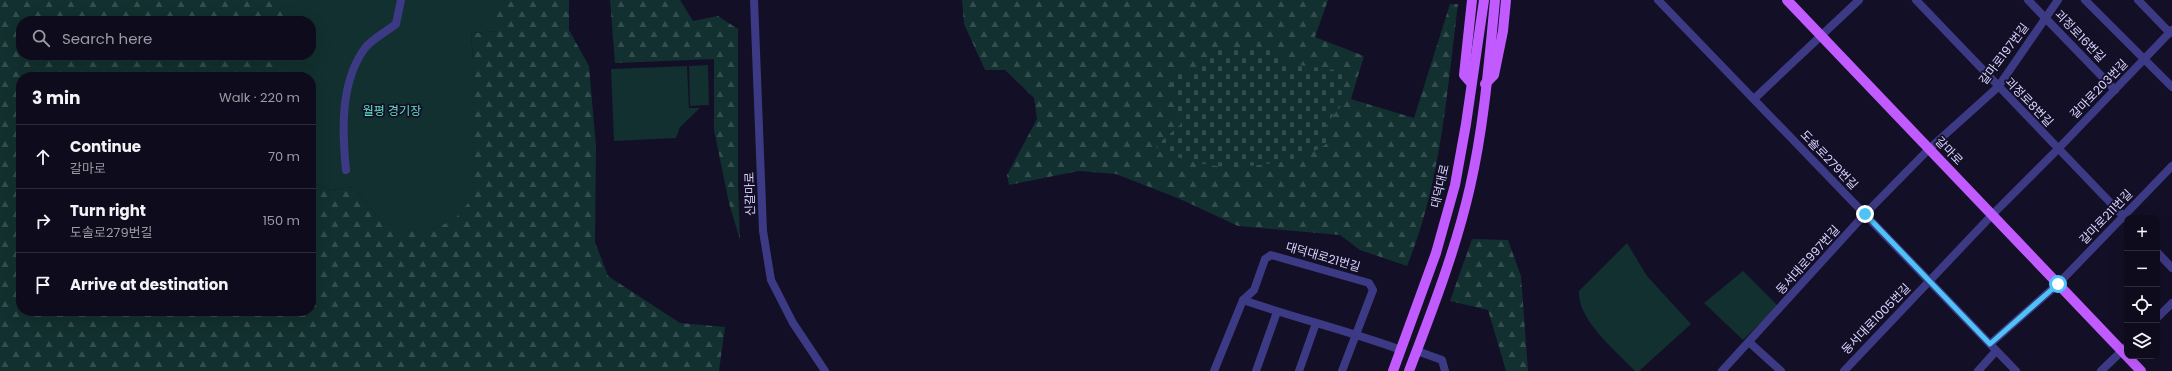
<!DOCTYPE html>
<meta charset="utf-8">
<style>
body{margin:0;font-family:Poppins,"Noto Sans KR",sans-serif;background:#1c1929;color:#f1f3f6}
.controls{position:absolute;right:12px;bottom:12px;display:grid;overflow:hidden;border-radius:8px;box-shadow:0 4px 16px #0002}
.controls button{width:36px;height:36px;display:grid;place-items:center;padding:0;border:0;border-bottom:1px solid #2e2b3b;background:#0e0b1c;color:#f1f3f6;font:20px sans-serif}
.stop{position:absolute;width:12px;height:12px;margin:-9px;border:3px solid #4fc3f7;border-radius:50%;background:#fff}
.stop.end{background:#4fc3f7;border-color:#fff;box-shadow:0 1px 4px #0008}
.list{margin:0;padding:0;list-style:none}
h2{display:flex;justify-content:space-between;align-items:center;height:52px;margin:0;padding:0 16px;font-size:17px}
h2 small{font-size:13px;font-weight:400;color:#9b9ba3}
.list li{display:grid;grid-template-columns:26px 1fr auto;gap:12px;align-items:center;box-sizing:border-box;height:64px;padding:0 16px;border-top:1px solid #2e2b3b}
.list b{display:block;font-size:15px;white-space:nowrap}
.list p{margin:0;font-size:13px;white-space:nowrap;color:#9b9ba3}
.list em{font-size:13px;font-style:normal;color:#9b9ba3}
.icon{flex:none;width:22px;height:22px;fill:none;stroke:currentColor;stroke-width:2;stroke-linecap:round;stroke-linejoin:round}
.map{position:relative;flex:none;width:2172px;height:371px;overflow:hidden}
.search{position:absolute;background:#0e0b1c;box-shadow:0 4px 16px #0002;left:16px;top:16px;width:300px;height:44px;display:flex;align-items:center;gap:10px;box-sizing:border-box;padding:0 14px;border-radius:16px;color:#9b9ba3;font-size:15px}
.panel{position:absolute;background:#0e0b1c;box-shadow:0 4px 16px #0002;left:16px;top:72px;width:300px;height:244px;border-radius:16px}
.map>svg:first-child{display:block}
.forest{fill:url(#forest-firs)}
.cemetery{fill:url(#cemetery-stones)}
.park{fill:#12302f}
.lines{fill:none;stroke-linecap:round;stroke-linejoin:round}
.minor{stroke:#3d3a85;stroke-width:8}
.major{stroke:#c25bff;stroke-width:10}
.route{stroke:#4fc3f7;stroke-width:5}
.labels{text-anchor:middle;stroke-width:3.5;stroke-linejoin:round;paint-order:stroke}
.street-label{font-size:12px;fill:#d9d4ff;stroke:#130f26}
.park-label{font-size:12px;fill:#5fe0c0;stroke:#130f26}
</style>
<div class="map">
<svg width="2172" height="371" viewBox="0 0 2172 371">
<defs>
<pattern id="forest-firs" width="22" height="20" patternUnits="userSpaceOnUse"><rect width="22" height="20" fill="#12302f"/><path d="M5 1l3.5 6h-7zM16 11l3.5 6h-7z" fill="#344d4e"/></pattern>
<pattern id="cemetery-stones" width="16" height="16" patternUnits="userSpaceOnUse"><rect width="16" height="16" fill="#12302f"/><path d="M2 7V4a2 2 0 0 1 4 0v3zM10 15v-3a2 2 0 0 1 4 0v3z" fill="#344d4e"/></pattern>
</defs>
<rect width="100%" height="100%" fill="#130f26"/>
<g class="forest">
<path d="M 0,0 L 284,0 L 284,21 L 21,21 L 21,55 L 284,55 L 284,77 L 21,77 L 21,311 L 311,311 L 311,174 L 316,184 L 330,190 L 353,187 L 376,215 L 473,59 L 471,33 L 497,31 L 497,0 L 569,0 L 569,30 L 589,66 L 596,146 L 595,242 L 608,276 L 680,323 L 725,327 L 719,371 L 0,371 Z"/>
<path d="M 610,0 L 680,0 L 693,21 L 718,16 L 738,29 L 738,189 L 740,240 L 729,203 L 714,130 L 714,59 L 615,63 Z"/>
<path d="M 962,0 L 1328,0 L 1315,37 L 1364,56 L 1351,99 L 1414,118 L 1450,4 L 1458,4 C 1447,91 1441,184 1407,266 L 1360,250 L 1340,235 L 1238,226 L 1180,199 L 1116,174 L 1079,171 L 1009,185 L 1007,175 L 1037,119 L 1034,98 L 1005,70 L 985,70 L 964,24 Z"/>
<path d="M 1472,239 L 1508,240 L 1521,276 L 1528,371 L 1506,371 L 1488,310 L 1450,301 Z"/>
</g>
<path class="cemetery" d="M 1273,46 L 1291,64 L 1343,71 L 1341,106 L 1326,124 L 1331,139 C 1312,162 1246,169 1217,166 C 1198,164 1178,157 1160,152 L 1156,146 L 1181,124 L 1169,73 L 1198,70 L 1215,48 Z"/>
<g class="park">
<path d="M 284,0 L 497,0 L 497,31 L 471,33 L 473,59 L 474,196 L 454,220 L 425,232 L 396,228 L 376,215 L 353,187 L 330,190 L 316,184 L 311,174 L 311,77 L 284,77 L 284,55 L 311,55 L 311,21 L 284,21 Z"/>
<path d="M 708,65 L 709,105 L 690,106 L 689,66 Z"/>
<path d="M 687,66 L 689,108 L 700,108 L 680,127 L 676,138 L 614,141 L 611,69 Z"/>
<path d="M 1627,243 L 1647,276 L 1691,324 L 1639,371 L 1635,371 C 1617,352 1577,320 1579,291 Z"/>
<path d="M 1743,271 L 1778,306 L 1743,340 L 1704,303 Z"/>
</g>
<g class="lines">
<g class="minor">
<path d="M 754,0 L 763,231 L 771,280 L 793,323 L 825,371"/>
<path d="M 1658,0 L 2016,371"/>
<path d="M 1916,0 L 2127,220"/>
<path d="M 2028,0 L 2115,90"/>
<path d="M 2085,0 L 2172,87"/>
<path d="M 2138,0 L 2170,33"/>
<path d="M 1754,99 L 1859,0"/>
<path d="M 346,170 C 342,131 340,82 365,48 C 372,39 387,31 396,24 L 401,0"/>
<path d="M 2157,252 L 2172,268"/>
<path d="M 1243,300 C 1295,318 1349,331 1401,350"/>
<path d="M 2157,318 L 2172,303"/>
<path d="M 1749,342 L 1781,371"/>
<path d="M 1990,344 L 2058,284 L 2172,166"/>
<path d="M 1417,351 L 1442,360 L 1445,371"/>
<path d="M 1214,371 L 1243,300 L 1254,290 L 1265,259 L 1271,255 L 1369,283 L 1373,290 L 1342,371"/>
<path d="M 1256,371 L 1277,312"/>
<path d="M 1299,371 L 1316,323"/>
<path d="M 1722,371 L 1865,214 L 1929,149 L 1998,87 L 2058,0"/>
<path d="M 1844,371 L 1992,215 L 2058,149 L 2172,30"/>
<path d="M 1978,371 L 1996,351"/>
<path d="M 2101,371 L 2127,346"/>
</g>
<g class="major">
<path d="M 1787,0 L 2141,371"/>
<path d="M 1471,83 L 1464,75 L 1472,0"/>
<path d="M 1485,84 L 1494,75 L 1503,31 L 1506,0"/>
<path d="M 1393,371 L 1436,253 L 1455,185 L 1466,124 L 1484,0"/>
<path d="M 1409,371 C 1432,311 1456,249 1470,187 C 1484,126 1489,62 1495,0"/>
</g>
</g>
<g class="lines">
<path class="route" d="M 1865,214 L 1990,344 L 2058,284"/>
</g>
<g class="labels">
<g class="street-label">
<text transform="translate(2080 36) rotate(46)" y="4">괴정로16번길</text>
<text transform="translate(2004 54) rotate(-53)" y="4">갈마로197번길</text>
<text transform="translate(2099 89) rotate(-46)" y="4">갈마로203번길</text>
<text transform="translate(2029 102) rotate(46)" y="4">괴정로8번길</text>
<text transform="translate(1949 151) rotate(46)" y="4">갈마로</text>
<text transform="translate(1829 160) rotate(46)" y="4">도솔로279번길</text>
<text transform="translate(1440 186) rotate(-77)" y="4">대덕대로</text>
<text transform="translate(750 194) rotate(-91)" y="4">신갈마로</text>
<text transform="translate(2106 217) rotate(-46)" y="4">갈마로211번길</text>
<text transform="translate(1323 257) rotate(16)" y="4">대덕대로21번길</text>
<text transform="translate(1808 260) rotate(-48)" y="4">동서대로997번길</text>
<text transform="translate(1876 319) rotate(-46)" y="4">동서대로1005번길</text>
</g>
<g class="park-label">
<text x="392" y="115">월평 경기장</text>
</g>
</g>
</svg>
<div class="controls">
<button>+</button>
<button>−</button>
<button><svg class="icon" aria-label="locate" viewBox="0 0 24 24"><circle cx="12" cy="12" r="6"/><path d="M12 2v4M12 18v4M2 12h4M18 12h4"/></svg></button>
<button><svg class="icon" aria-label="layers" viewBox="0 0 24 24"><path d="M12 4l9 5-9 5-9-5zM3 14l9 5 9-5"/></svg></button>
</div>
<div class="stop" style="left:2058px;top:284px"></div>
<div class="stop end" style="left:1865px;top:214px"></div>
<div class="search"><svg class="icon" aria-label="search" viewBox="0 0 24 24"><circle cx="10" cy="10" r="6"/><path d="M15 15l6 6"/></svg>Search here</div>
<section class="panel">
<h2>3 min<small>Walk · 220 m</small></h2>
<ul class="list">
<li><svg class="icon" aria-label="ahead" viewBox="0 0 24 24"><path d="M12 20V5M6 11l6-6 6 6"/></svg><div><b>Continue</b><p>갈마로</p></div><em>70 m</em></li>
<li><svg class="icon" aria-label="right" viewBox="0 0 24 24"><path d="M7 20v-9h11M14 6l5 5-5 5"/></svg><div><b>Turn right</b><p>도솔로279번길</p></div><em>150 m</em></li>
<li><svg class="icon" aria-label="arrive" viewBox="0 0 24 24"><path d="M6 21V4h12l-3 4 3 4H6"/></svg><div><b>Arrive at destination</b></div></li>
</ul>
</section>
</div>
